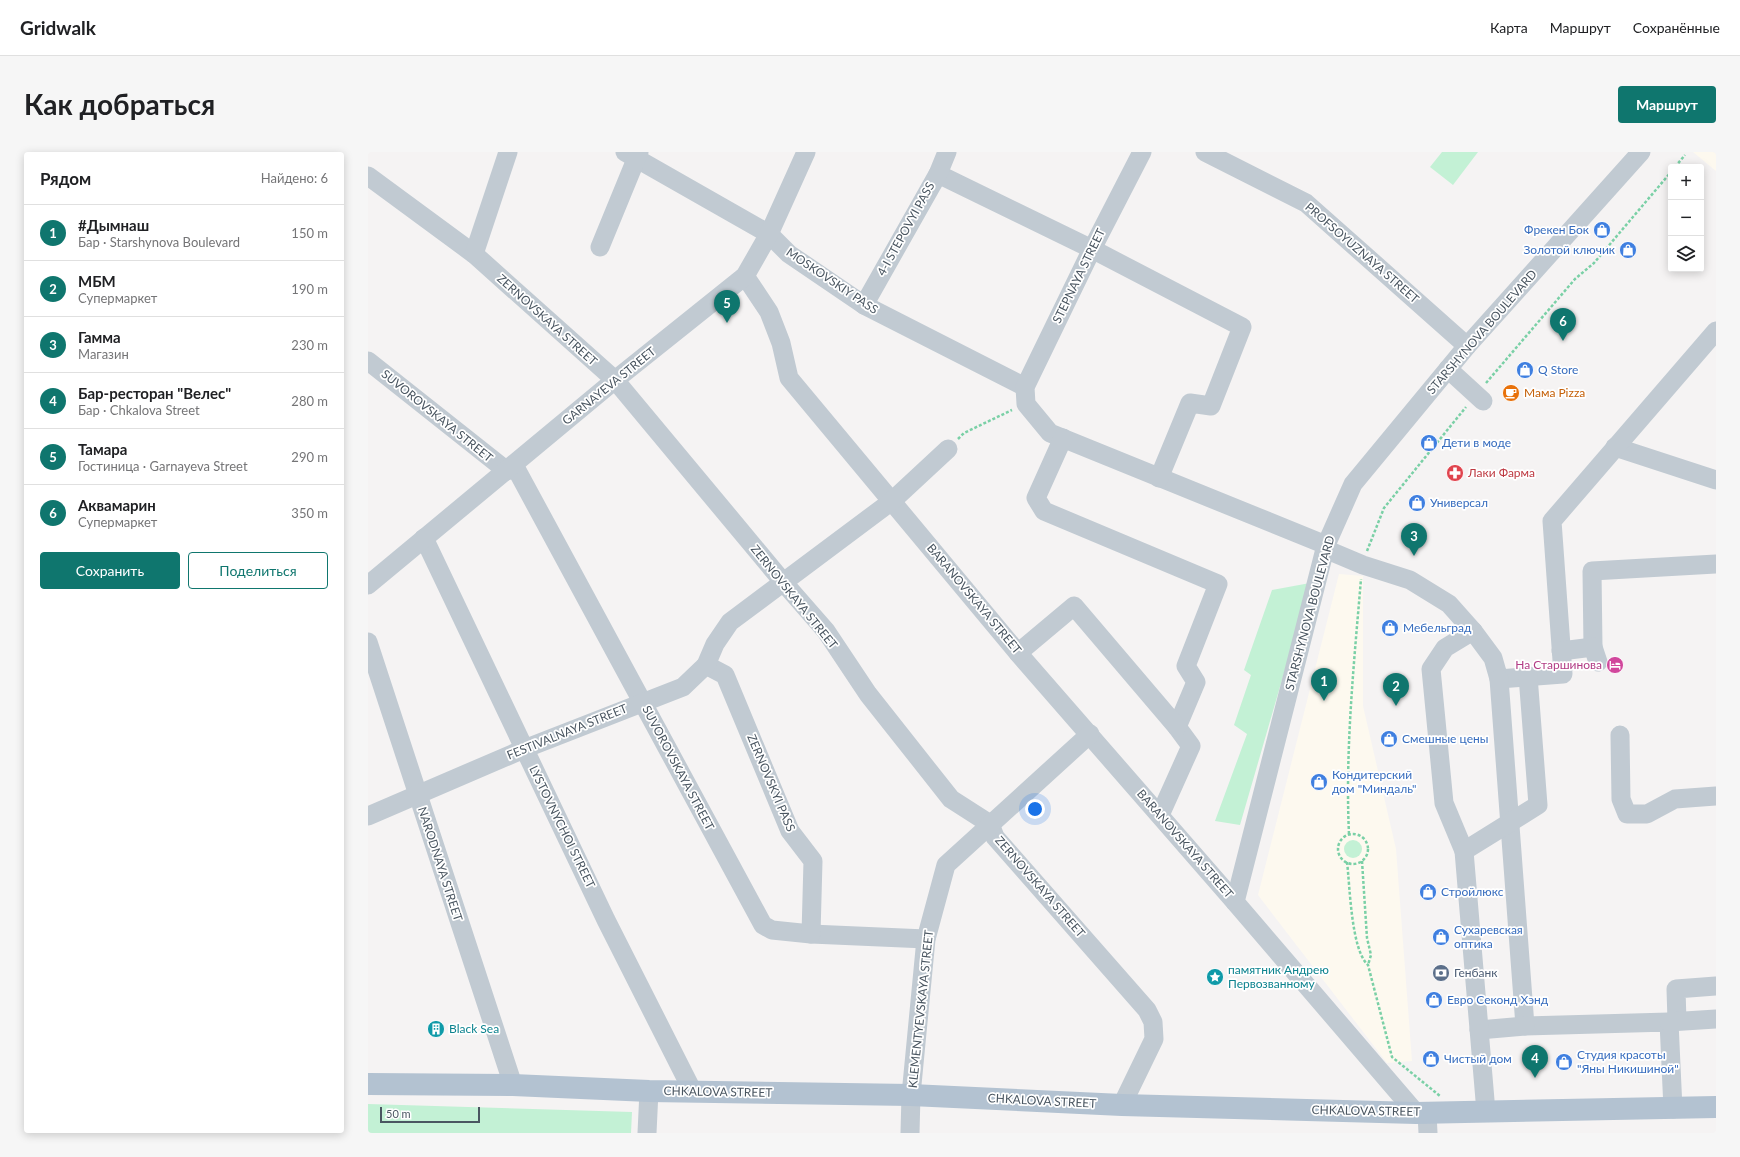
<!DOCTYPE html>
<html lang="ru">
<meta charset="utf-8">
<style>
body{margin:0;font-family:Lato,sans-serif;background:#f6f6f6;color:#202124}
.controls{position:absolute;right:12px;top:12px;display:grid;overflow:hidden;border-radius:4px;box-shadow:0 2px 10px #0003}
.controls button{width:36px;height:36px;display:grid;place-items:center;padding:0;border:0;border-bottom:1px solid #e0e0e0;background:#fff;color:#202124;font:20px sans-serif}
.scale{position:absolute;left:12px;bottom:10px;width:100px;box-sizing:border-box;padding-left:4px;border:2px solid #4a5661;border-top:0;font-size:11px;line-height:14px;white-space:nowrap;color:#4a5661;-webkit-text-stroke:3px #fff;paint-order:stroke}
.you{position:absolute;left:667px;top:657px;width:14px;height:14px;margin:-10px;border:3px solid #fff;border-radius:50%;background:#1a73e8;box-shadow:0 0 0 6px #1a73e833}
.badge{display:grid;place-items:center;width:26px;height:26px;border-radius:50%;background:#0f766e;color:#fff;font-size:13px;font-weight:700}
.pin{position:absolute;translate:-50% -33px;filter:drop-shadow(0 1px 2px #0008)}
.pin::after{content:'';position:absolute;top:21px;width:14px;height:12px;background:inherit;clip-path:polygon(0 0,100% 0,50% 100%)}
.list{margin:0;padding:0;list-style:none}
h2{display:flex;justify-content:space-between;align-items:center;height:52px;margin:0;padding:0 16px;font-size:17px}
h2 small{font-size:13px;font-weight:400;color:#757577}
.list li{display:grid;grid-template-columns:26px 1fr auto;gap:12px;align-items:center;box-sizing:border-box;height:56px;padding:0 16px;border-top:1px solid #e0e0e0}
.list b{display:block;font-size:15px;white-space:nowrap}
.list p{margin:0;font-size:13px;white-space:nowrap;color:#757577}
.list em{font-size:13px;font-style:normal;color:#757577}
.actions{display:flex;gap:8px;padding:12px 16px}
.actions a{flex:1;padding:9px 0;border:1px solid #0f766e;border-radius:4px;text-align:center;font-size:14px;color:#0f766e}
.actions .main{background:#0f766e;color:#fff}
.icon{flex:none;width:22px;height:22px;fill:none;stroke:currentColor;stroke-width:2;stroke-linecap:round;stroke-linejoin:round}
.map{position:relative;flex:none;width:1348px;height:981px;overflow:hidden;border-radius:4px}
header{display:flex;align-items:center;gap:24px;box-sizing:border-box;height:56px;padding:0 20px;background:#fff;border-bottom:1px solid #e0e0e0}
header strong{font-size:19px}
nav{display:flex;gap:22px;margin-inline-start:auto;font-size:14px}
.intro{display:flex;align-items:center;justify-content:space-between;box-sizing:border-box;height:96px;padding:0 24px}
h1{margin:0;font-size:28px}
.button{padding:10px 18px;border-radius:4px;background:#0f766e;color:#fff;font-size:14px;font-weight:700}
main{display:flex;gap:24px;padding:0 24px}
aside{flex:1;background:#fff;border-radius:4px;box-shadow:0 2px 10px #0003}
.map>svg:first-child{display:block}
.commercial{fill:#fdf9ef}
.green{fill:#c3f1d5}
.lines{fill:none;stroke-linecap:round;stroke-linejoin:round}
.path{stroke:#7ad0a6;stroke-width:2.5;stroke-dasharray:3 2;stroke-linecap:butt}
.minor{stroke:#c1cad2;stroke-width:19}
.major{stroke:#b3c2d1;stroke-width:22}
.labels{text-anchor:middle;stroke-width:3.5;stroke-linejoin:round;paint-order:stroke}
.street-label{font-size:12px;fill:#4a5661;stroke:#fff}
.shop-label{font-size:12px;fill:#366cbe;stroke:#fff;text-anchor:start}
.food-label{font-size:12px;fill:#c56008;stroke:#fff;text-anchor:start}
.health-label{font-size:12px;fill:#be3a42;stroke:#fff;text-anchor:start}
.hotel-label{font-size:12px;fill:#b23c85;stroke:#fff;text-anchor:end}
.culture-label{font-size:12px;fill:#0d838f;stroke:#fff;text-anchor:start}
.service-label{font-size:12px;fill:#4e5e75;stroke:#fff;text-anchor:start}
</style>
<header>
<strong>Gridwalk</strong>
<nav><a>Карта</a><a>Маршрут</a><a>Сохранённые</a></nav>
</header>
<div class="intro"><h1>Как добраться</h1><a class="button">Маршрут</a></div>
<main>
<aside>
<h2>Рядом<small>Найдено: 6</small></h2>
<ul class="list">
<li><span class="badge">1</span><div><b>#Дымнаш</b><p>Бар · Starshynova Boulevard</p></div><em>150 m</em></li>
<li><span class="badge">2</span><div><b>МБМ</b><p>Супермаркет</p></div><em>190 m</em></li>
<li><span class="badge">3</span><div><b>Гамма</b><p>Магазин</p></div><em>230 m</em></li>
<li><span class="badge">4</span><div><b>Бар-ресторан &quot;Велес&quot;</b><p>Бар · Chkalova Street</p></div><em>280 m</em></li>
<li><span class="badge">5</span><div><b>Тамара</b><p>Гостиница · Garnayeva Street</p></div><em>290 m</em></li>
<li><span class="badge">6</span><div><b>Аквамарин</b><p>Супермаркет</p></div><em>350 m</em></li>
</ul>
<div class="actions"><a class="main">Сохранить</a><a>Поделиться</a></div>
</aside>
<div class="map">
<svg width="1348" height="981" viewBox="0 0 1348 981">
<rect width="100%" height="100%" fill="#f5f3f3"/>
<g class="commercial">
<path d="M 1325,0 L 1348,0 L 1348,19 Z"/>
<path d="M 971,422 L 995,424 L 995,554 L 1028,697 L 1044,909 L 1019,911 L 890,743 Z"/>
</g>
<g class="green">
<path d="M 1074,0 L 1110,0 L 1085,33 L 1062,15 Z"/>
<path d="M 942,431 L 872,673 L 847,669 L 879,582 L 866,573 L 883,523 L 876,518 L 904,438 Z"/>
<circle cx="985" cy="697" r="9"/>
<path d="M 0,952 L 264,960 L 263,981 L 0,981 Z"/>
</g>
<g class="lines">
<g class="path">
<path d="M 1307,15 L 1317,3"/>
<path d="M 1118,231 L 1207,127 L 1226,111 L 1303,20"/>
<path d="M 590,287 L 596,281 L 644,258"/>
<path d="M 999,399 L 1016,356 L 1098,255"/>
<path d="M 981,682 C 977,598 986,511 993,427"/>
<circle cx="985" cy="697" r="15"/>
<path d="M 994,709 L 999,786 L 1003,803 L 1000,813"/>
<path d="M 979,710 C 982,734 983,798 1000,813 L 1024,905 L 1072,944"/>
</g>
<g class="minor">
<path d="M 257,0 L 401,82 L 421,102 L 496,153 L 657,235"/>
<path d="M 774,0 L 724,97 L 657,235 L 658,252 L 682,281 L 958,393"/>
<path d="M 837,0 L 938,51 L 1099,194"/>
<path d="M 570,22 L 724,97 L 874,175 L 843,254 L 822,251 L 791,326"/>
<path d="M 0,24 L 106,102 L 247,228 L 416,431 L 458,479 L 500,542 L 583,647 L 622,672 L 627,685 L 779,858 L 785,870 L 786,887 L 754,953"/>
<path d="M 232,95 L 271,0"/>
<path d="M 106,102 L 140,0"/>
<path d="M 377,124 L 401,160 L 413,191 L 421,226 L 650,501 L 867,750"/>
<path d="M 496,153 L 570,22 L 579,0"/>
<path d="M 0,209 L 139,319"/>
<path d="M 1080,217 L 1115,249"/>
<path d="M 695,286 L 668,346 L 676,359 L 850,432 L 818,514 L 828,530 L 809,575 L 823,594 L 792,663"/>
<path d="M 1247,295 L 1348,328"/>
<path d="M 146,313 L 395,773 L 404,778 L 443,782 L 558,787"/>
<path d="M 56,386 L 238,768 L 325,940"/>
<path d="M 957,397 L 995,413 L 1042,428 L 1081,452 L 1105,479 L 1125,506 L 1131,527 L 1195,522 L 1184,369 L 1348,179"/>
<path d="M 0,433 L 247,228 L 377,124 L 401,82 L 438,0"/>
<path d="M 0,490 L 145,933"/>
<path d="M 1225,495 L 1224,419 L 1348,412"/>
<path d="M 1193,499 L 1225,495 L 1230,510"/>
<path d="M 650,501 L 706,454 L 809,575"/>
<path d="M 338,513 L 357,523 L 422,679 L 445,709 L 443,782"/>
<path d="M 1131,527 L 1157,874 L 1301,870 L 1305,957"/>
<path d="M 1252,583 L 1253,647 L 1259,662 L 1279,662 L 1307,647 L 1348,644"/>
<path d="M 0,664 L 156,597 L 315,535 L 338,513 L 347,492 L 362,470 L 524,349 L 580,297"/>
<path d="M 1096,699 L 1076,651 L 1063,517 L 1077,496 L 1105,479"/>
<path d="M 1309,869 L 1308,837 L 1348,834"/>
<path d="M 1301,870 L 1348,867"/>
<path d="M 1111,878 L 1157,874"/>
<path d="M 1118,960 L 1096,699 L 1170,653 L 1160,524"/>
<path d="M 1048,961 L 867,750 L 958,393 L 985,332 L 1099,194 L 1273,0"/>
<path d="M 1059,961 L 1060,981"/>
<path d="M 279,981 L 281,939"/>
<path d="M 542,981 L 543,943 L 558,787 L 578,713 L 722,582"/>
</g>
<path class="major" d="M 0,932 L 145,933 L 281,939 L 543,943 L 754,953 L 1048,961 L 1348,955"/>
</g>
<defs>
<g id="shop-disc" transform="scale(0.9)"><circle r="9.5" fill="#3f7fe0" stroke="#fff"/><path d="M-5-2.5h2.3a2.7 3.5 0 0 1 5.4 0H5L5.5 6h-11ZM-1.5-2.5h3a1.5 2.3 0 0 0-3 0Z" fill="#fff"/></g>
<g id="cafe-disc" transform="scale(0.9)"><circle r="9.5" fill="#e8710a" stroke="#fff"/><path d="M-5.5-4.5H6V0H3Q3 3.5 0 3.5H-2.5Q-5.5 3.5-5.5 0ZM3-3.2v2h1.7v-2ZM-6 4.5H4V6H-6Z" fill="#fff"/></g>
<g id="pharmacy-disc" transform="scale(0.9)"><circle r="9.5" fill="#e0444e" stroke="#fff"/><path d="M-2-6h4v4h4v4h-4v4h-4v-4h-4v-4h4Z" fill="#fff"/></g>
<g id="hotel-disc" transform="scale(0.9)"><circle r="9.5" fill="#d1479c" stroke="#fff"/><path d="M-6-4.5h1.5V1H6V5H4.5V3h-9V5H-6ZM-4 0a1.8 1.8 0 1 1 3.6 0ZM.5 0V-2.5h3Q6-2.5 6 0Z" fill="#fff"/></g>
<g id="bank-disc" transform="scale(0.9)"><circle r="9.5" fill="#5c6f8a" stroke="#fff"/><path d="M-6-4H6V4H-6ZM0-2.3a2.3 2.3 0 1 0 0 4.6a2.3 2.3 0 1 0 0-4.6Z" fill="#fff"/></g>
<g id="sight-disc" transform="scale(0.9)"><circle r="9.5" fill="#0f9aa8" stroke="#fff"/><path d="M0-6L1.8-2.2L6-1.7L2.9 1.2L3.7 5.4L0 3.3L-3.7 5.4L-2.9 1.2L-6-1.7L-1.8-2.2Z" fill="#fff"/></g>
<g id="building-disc" transform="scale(0.9)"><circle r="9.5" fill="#0f9aa8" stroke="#fff"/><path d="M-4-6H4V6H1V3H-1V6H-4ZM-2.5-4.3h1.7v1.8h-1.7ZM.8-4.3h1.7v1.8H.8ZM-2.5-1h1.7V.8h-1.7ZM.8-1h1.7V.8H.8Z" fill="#fff"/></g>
</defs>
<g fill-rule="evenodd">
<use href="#shop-disc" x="1234" y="78"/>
<use href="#shop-disc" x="1260" y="98"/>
<use href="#shop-disc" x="1157" y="218"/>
<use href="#cafe-disc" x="1143" y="241"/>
<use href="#shop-disc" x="1061" y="291"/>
<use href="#pharmacy-disc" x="1087" y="321"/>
<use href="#shop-disc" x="1049" y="351"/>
<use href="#shop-disc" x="1022" y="476"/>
<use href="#hotel-disc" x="1247" y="513"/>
<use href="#shop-disc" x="1021" y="587"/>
<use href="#shop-disc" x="951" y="630"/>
<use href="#shop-disc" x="1060" y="740"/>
<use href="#shop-disc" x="1073" y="785"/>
<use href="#bank-disc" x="1073" y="821"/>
<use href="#sight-disc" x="847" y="825"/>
<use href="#shop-disc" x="1066" y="848"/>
<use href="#building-disc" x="68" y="877"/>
<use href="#shop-disc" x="1063" y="907"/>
<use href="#shop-disc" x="1196" y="910"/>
</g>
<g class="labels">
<g class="street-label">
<text transform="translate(538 77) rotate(-61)" y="4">4-I STEPOVYI PASS</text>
<text transform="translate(994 101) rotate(41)" y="4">PROFSOYUZNAYA STREET</text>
<text transform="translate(711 124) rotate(-64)" y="4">STEPNAYA STREET</text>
<text transform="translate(464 129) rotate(34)" y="4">MOSKOVSKIY PASS</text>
<text transform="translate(179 168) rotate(42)" y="4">ZERNOVSKAYA STREET</text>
<text transform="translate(1114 180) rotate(-49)" y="4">STARSHYNOVA BOULEVARD</text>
<text transform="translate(241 234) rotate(-39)" y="4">GARNAYEVA STREET</text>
<text transform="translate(69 264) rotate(39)" y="4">SUVOROVSKAYA STREET</text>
<text transform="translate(426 445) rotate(51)" y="4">ZERNOVSKAYA STREET</text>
<text transform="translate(606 447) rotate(50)" y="4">BARANOVSKAYA STREET</text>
<text transform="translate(942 461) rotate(-75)" y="4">STARSHYNOVA BOULEVARD</text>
<text transform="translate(199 580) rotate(-22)" y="4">FESTIVALNAYA STREET</text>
<text transform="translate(310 616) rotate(62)" y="4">SUVOROVSKAYA STREET</text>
<text transform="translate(403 631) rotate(67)" y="4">ZERNOVSKYI PASS</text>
<text transform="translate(194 675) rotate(64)" y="4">LYSTOVNYCHOI STREET</text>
<text transform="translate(817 692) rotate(49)" y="4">BARANOVSKAYA STREET</text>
<text transform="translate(72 712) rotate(72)" y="4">NARODNAYA STREET</text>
<text transform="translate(672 735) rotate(49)" y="4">ZERNOVSKAYA STREET</text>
<text transform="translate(553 857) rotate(-84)" y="4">KLEMENTYEVSKAYA STREET</text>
<text transform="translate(350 940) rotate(1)" y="4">CHKALOVA STREET</text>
<text transform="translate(674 949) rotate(3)" y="4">CHKALOVA STREET</text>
<text transform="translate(998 959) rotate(1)" y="4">CHKALOVA STREET</text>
</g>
<g class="shop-label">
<text x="1221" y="82" text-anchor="end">Фрекен Бок</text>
<text x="1247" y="102" text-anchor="end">Золотой ключик</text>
<text x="1170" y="222">Q Store</text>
<text x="1074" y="295">Дети в моде</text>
<text x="1062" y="355">Универсал</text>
<text x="1035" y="480">Мебельград</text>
<text x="1034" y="591">Смешные цены</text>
<text x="964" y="627">Кондитерский<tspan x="964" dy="14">дом "Миндаль"</tspan></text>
<text x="1073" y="744">Стройлюкс</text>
<text x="1086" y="782">Сухаревская<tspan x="1086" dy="14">оптика</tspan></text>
<text x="1079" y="852">Евро Секонд Хэнд</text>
<text x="1209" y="907">Студия красоты<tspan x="1209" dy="14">"Яны Никишиной"</tspan></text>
<text x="1076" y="911">Чистый дом</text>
</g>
<g class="food-label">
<text x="1156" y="245">Мама Pizza</text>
</g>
<g class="health-label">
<text x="1100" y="325">Лаки Фарма</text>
</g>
<g class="hotel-label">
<text x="1234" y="517">На Старшинова</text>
</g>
<g class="culture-label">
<text x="860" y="822">памятник Андрею<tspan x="860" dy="14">Первозванному</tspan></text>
<text x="81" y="881">Black Sea</text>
</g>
<g class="service-label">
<text x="1086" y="825">Генбанк</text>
</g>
</g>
</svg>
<div class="controls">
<button>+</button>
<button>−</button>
<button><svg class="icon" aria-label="layers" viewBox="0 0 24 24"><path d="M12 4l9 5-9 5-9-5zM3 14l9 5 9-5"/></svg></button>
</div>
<div class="scale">50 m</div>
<div class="you"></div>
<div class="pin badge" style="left:956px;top:549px">1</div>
<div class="pin badge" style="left:1028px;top:554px">2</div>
<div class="pin badge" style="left:1046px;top:404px">3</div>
<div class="pin badge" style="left:1167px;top:926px">4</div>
<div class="pin badge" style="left:359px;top:171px">5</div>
<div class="pin badge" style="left:1195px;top:189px">6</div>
</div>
</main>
